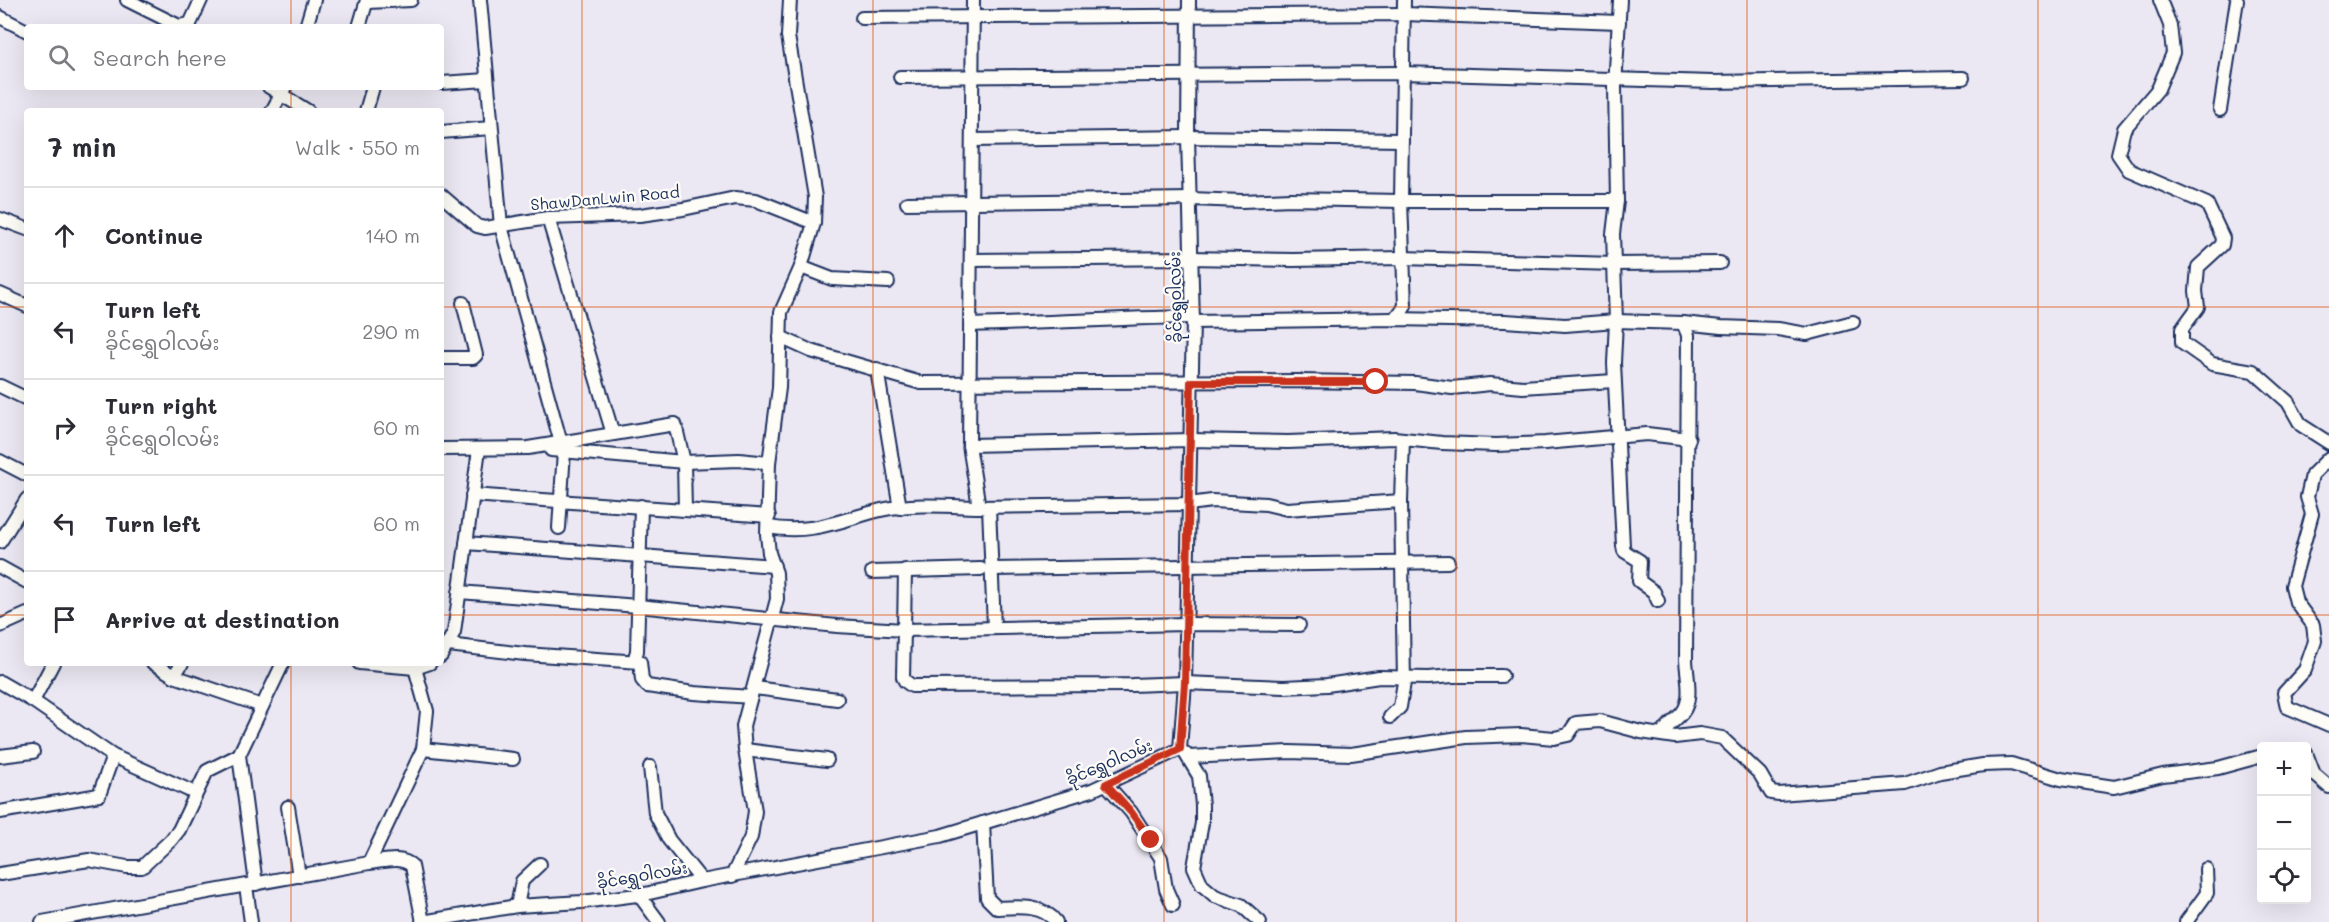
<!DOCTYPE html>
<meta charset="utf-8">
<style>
body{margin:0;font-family:Mali,"Noto Sans Myanmar",sans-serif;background:#f2f2f3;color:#2b2b33}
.controls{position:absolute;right:18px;bottom:18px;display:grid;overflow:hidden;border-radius:6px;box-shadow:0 6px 24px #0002}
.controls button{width:54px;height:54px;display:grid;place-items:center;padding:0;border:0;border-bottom:2px solid #e1e1e2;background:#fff;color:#2b2b33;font:30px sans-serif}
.stop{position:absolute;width:18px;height:18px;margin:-14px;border:4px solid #c8321e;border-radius:50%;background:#fff}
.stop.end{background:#c8321e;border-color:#fff;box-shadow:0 2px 6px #0008}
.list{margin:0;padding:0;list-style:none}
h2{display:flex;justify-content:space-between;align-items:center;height:78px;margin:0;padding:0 24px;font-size:26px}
h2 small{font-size:20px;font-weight:400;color:#7c7c81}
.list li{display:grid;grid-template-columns:39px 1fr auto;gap:18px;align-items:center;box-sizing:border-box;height:96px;padding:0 24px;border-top:2px solid #e1e1e2}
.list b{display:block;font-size:22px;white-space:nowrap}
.list p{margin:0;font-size:20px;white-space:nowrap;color:#7c7c81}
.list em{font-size:20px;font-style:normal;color:#7c7c81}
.icon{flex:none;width:33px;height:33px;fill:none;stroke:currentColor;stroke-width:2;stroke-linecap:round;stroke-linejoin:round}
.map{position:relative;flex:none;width:2329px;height:922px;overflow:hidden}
.search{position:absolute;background:#fff;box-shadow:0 6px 24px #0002;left:24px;top:24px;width:420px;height:66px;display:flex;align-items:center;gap:15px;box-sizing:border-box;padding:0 21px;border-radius:6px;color:#7c7c81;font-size:22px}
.panel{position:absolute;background:#fff;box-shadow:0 6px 24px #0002;left:24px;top:108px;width:420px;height:558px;border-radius:6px}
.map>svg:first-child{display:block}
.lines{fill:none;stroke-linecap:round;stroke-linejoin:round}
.minor-casing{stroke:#1b2f5e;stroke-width:16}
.minor{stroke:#fdfcf7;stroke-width:12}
.route{stroke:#c8321e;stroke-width:8}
.grid{fill:none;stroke:#de5710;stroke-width:1.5;stroke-opacity:0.55}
.labels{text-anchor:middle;stroke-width:4.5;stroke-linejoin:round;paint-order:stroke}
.street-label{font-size:16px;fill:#1b2f5e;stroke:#fdfcf7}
</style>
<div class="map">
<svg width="2329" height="922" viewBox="0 0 2329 922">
<rect width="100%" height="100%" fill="#ece8f3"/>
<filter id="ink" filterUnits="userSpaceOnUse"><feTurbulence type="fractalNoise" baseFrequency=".0167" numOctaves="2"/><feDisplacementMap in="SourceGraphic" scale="12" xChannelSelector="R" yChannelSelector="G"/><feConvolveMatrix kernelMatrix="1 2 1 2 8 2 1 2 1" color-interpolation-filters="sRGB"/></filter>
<g filter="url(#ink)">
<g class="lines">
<g class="minor-casing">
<g id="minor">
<path d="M 127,0 L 179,26 L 190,24 L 201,0"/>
<path d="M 480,0 L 501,226 L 561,443"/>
<path d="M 973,0 L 969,445 L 979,507 L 1189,504 L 1212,501 L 1266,504 L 1287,509 L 1401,501"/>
<path d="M 2160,0 L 2170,25 L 2173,53 L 2158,89 L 2124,129 L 2118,154 L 2129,170 L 2207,204 L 2223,238 L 2222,245 L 2198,267 L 2196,291 L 2198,307 L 2182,329 L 2182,343 L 2212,364 L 2253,371 L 2288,402 L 2301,425 L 2329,443"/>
<path d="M 367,2 L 411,0"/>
<path d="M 0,17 L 27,31"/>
<path d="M 862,18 L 1404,14 L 1619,22"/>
<path d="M 306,27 L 314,0"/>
<path d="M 359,27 L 367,0"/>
<path d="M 900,77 L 1402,73 L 1713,82 L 1963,78"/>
<path d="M 441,83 L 487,80"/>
<path d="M 269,87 L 308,111"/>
<path d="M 2220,110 L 2237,0"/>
<path d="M 272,111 L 285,87"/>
<path d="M 366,111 L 373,87"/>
<path d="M 441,132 L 491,128"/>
<path d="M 972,140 L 1188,137 L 1402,140"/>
<path d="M 441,195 L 477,226 L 485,228 L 548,218 L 640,215 L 683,209 L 735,198 L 756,200 L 814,223"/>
<path d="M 1617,201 L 1613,234 L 1616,321 L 1614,363 L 1623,546 L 1624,551 L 1640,561 L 1639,581 L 1654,592 L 1658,601"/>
<path d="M 907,203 L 1191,199 L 1242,201 L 1291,199 L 1401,201 L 1404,0"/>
<path d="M 548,218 L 613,434"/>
<path d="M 0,219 L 27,229"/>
<path d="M 971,260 L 1190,258 L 1293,260 L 1402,258 L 1615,264 L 1720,263"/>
<path d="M 801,267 L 832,279 L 888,282"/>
<path d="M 0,294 L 27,306"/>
<path d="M 1393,319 L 1400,314 L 1405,306 L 1401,201 L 1617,201 L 1615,87 L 1620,0"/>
<path d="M 1193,322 L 1393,319 L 1505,321 L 1565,325 L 1616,321 L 1683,323 L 1721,327 L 1778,329 L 1807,334 L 1853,322"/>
<path d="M 971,325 C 1045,323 1119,318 1193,317"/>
<path d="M 780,337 L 811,351 L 921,383 L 1298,381 L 1415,383 L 1452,388 L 1490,384 L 1523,387 L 1614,381"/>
<path d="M 441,358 L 473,358 L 476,355 L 463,303"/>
<path d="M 877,369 L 900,508"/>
<path d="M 0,386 L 27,399"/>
<path d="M 969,445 L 1191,440 L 1288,442 L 1394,438 L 1442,443 L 1496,445 L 1545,443 L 1647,434 L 1689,439"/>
<path d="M 441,449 L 528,448 L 675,424 L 684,462 L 685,510"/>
<path d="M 551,450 L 684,462 L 739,460 L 769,463"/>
<path d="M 2329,458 L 2312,475 L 2307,497 L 2312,514 L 2292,586 L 2296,602 L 2313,625 L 2315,641 L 2305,670 L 2284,693 L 2287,707 L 2329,725"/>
<path d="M 0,461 L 27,475"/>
<path d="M 472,495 L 769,516"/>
<path d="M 989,507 L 994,627"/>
<path d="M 768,527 C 812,535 840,520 881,510 C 913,503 947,506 979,507"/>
<path d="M 559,528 L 564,451"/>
<path d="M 0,542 L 27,499"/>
<path d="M 466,543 L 774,566"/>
<path d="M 0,567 L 27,582"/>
<path d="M 992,569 L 1448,562"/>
<path d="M 905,570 L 904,630 L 1187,624 L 1299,625"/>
<path d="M 872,572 L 981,569"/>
<path d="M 459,592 L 638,606 L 837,626 L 904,630 L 903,677 L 905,681 L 912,686 L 1132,685 L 1185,683 L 1284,687 L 1327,685 L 1379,677 L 1428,678 L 1453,676 L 1502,676"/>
<path d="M 0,626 L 27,614"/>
<path d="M 448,645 L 525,654 L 640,662 L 642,680 L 647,686 L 694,693 L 751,697"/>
<path d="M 441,656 L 454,632 L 479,449"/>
<path d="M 634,661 L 637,651 L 641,506"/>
<path d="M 153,663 L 174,676 L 262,706"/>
<path d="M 359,663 L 415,668 L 430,663"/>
<path d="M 174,676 L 182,663"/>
<path d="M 0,682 L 33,701 L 113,756 L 195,793"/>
<path d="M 755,688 L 837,699"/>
<path d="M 33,701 L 53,663"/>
<path d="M 1390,717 L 1400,707 L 1404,682 L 1401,501 L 1403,439"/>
<path d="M 1662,735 C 1667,725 1675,721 1682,713 C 1693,700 1687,677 1686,660 L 1688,335 L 1683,323"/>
<path d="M 423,749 L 513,759"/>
<path d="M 745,750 L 827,760"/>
<path d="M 1185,753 L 1199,776 L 1202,805 L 1202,823 L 1194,867 L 1202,885 L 1215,896 L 1241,905 L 1260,922"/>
<path d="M 2306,753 L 2314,774 L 2329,787"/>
<path d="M 0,756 L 33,752"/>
<path d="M 1189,757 L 1289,752 L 1351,754 L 1466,737 L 1521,735 L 1554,738 L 1568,735 L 1576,723 L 1600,721 L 1641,732 L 1675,737 L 1700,734 L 1722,738 L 1760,774 L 1771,793 L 1779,794 L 1905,784 L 1940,772 L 1983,765 L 2011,764 L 2061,779 L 2114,787 L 2163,775 L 2218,768 L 2262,756"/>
<path d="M 650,767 L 655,813 L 669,840 L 702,881"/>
<path d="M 1106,784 L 1131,812 L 1161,858 L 1166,889 L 1173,905"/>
<path d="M 288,807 L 299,876"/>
<path d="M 0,812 L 99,795 L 113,756"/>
<path d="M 983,823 L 987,898 L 997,908 C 1017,907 1043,904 1056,922"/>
<path d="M 369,863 L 423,749 L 427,711 L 415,668"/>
<path d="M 0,874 L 89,860 L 127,867 L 142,867 L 171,840 L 179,830 L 207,771 L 239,755"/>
<path d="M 732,876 L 751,837 L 755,811 L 745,750 L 743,726 L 777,599 L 776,573 L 769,553 L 767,534 L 769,463 L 779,388 L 781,312 L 801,267 L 814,223 L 815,197 L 788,36 L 790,0"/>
<path d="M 256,884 L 239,755 L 283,663"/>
<path d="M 246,886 L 251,922"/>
<path d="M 639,895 L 659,922"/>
<path d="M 517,906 L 522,881 L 540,864"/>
<path d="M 42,922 L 369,863 C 382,862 401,855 412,866 L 423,922"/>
<path d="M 422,922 L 517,906 L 582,902 L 645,894 L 702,881 L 940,836 L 1092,790 L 1180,749 L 1185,683 L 1193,322 L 1188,137 L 1189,0"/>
<path d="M 2186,922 L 2207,893 L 2206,869"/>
</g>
</g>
<use href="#minor" class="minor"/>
</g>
</g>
<g class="lines" filter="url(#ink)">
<path class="route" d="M 1151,840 L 1131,812 L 1106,784 L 1180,749 L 1185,683 L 1191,382 L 1376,382"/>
</g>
<path class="grid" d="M 291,0 L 291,27M 582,0 L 582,922M 873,0 L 873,922M 1164,0 L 1164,922M 1456,0 L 1456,922M 1747,0 L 1747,922M 2038,0 L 2038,922M 291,87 L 291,111M 0,307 L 27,307M 441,307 L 2329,307M 0,615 L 27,615M 441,615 L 2329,615M 291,663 L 291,922"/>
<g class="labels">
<g class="street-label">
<text transform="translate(605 198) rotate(-5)" y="6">ShawDanLwin Road</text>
<text transform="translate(1175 297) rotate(-91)" y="6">ခိုင်ရွှေဝါလမ်း</text>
<text transform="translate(1109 762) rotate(-23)" y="6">ခိုင်ရွှေဝါလမ်း</text>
<text transform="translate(642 875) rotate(-10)" y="6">ခိုင်ရွှေဝါလမ်း</text>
</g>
</g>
</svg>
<div class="controls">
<button>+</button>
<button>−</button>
<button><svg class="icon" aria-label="locate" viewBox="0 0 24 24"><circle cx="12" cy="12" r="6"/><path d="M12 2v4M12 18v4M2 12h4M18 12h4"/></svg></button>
</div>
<div class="stop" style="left:1376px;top:382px"></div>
<div class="stop end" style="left:1151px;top:840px"></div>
<div class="search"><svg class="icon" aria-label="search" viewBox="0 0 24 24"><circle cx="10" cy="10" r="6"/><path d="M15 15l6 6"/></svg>Search here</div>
<section class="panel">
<h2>7 min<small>Walk · 550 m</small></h2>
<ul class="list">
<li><svg class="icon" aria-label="ahead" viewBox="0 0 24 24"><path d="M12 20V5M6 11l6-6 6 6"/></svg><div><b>Continue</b></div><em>140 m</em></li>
<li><svg class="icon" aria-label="left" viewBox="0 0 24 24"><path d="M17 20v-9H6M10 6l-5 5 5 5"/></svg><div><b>Turn left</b><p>ခိုင်ရွှေဝါလမ်း</p></div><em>290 m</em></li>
<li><svg class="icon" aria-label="right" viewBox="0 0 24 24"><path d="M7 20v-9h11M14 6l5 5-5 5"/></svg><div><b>Turn right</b><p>ခိုင်ရွှေဝါလမ်း</p></div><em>60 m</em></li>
<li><svg class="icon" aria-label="left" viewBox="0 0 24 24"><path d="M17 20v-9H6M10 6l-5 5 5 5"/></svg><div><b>Turn left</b></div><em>60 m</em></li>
<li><svg class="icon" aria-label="arrive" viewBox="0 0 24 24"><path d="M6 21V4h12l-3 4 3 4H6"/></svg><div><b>Arrive at destination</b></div></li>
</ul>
</section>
</div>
